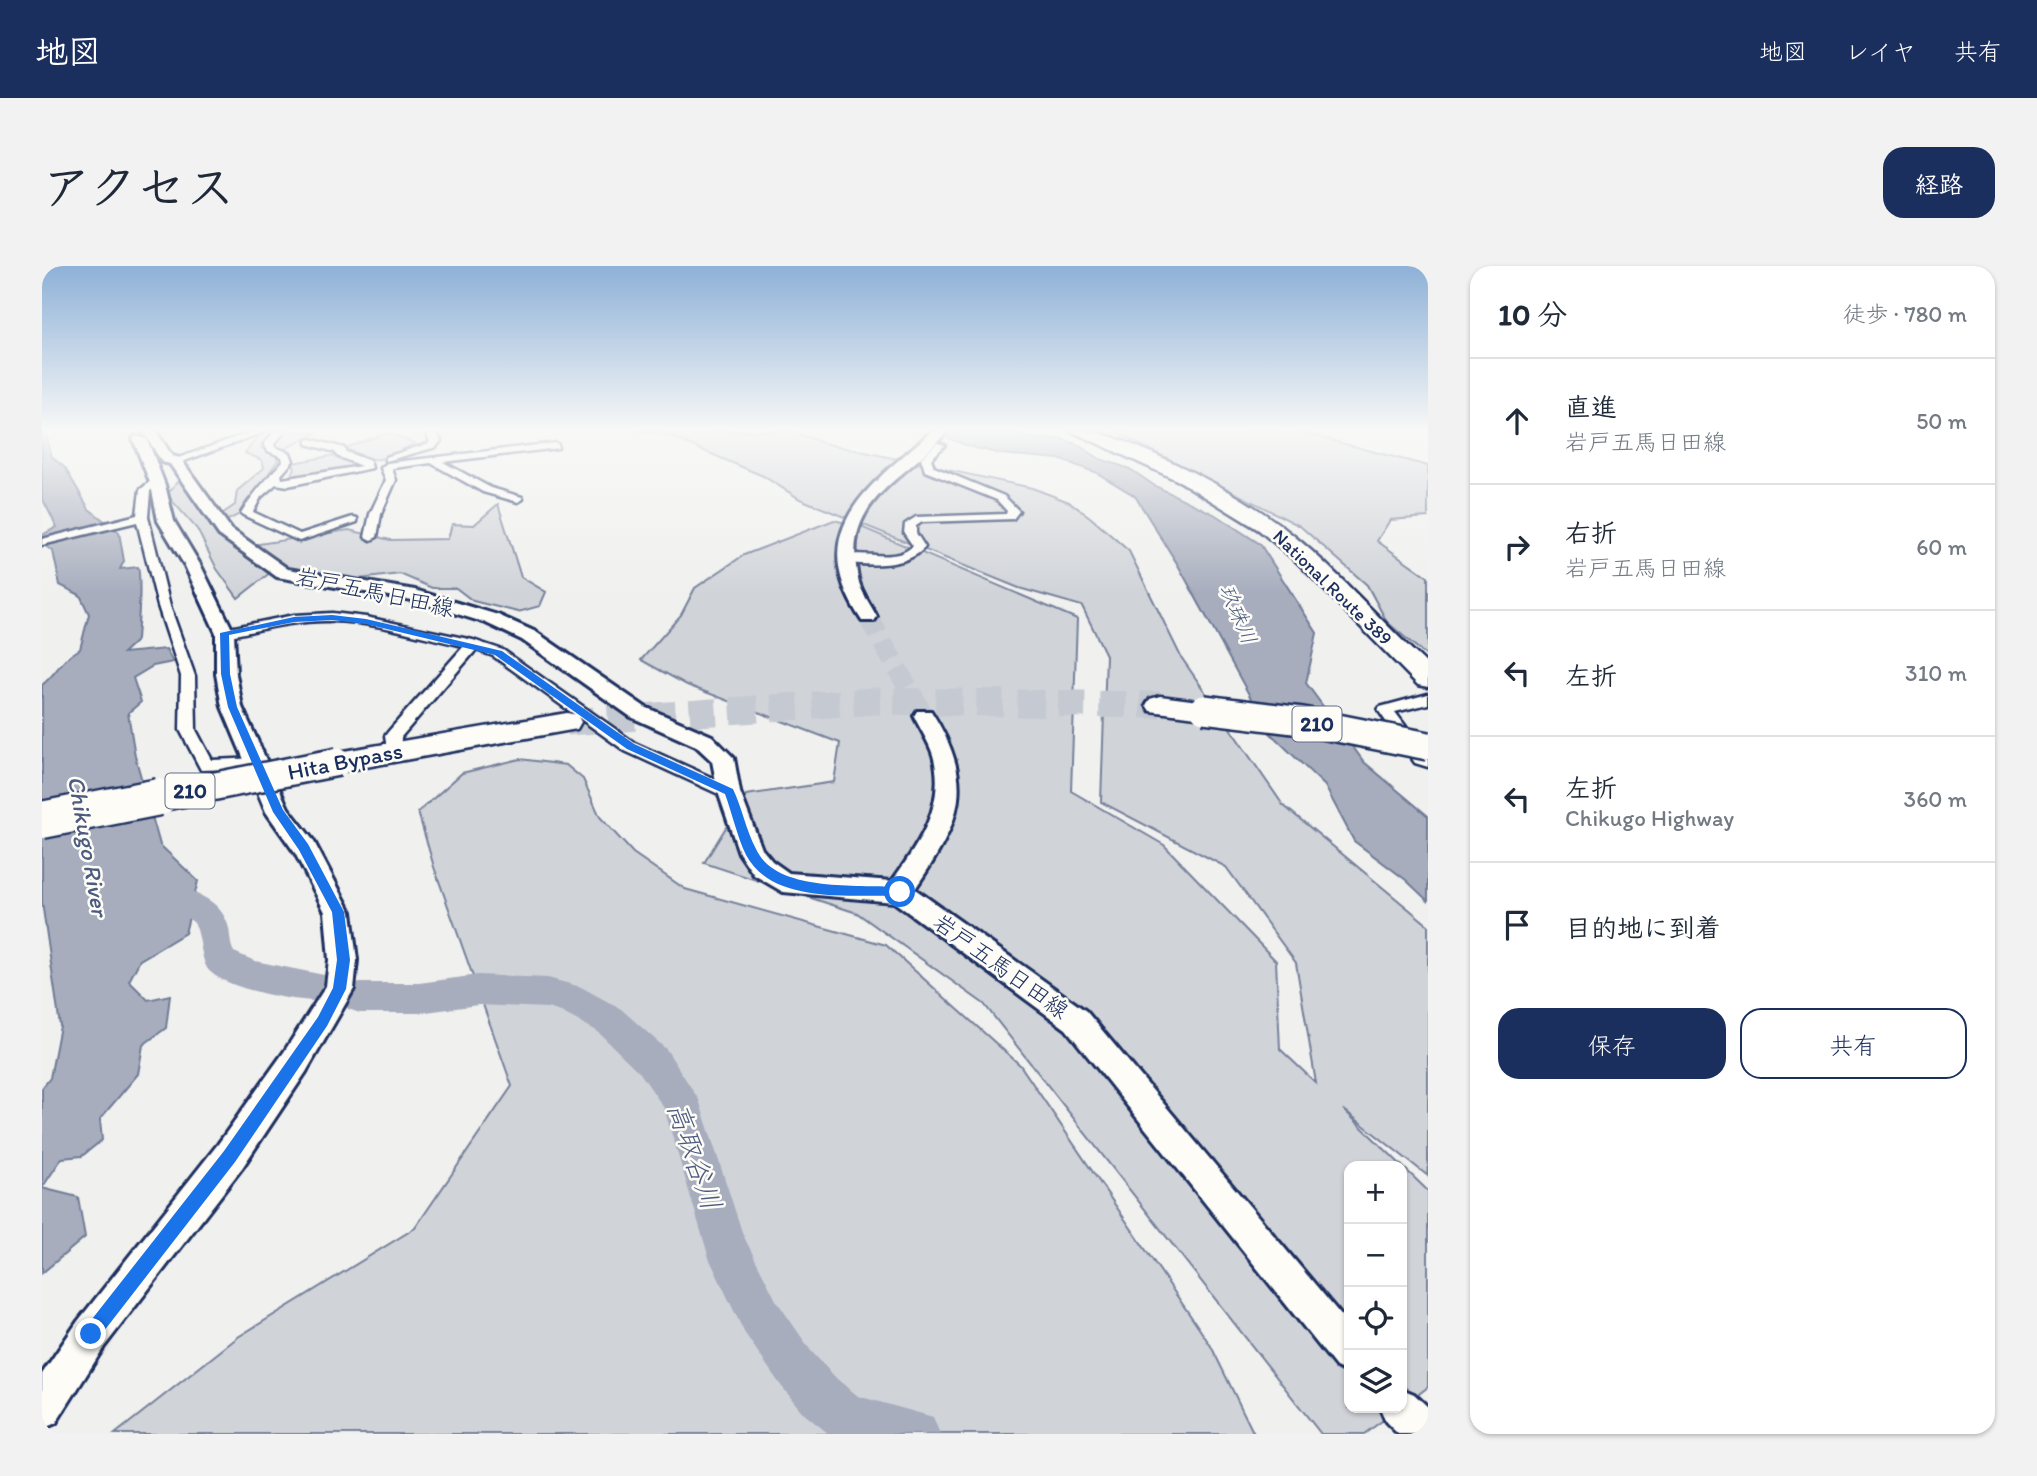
<!DOCTYPE html>
<html lang="ja">
<meta charset="utf-8">
<style>
body{margin:0;font-family:Itim,"Klee One",sans-serif;background:#f2f2f3;color:#1f2937}
.controls{position:absolute;right:21px;bottom:21px;display:grid;overflow:hidden;border-radius:14px;box-shadow:0 2px 5px #0004}
.controls button{width:63px;height:63px;display:grid;place-items:center;padding:0;border:0;border-bottom:2px solid #e0e1e3;background:#fff;color:#1f2937;font:35px sans-serif}
.stop{position:absolute;width:21px;height:21px;margin:-16px;border:5px solid #1a73e8;border-radius:50%;background:#fff}
.stop.end{background:#1a73e8;border-color:#fff;box-shadow:0 2px 7px #0008}
.list{margin:0;padding:0;list-style:none}
h2{display:flex;justify-content:space-between;align-items:center;height:91px;margin:0;padding:0 28px;font-size:30px}
h2 small{font-size:23px;font-weight:400;color:#747a83}
.list li{display:grid;grid-template-columns:46px 1fr auto;gap:21px;align-items:center;box-sizing:border-box;height:126px;padding:0 28px;border-top:2px solid #e0e1e3}
.list b{display:block;font-size:26px;white-space:nowrap}
.list p{margin:0;font-size:23px;white-space:nowrap;color:#747a83}
.list em{font-size:23px;font-style:normal;color:#747a83}
.actions{display:flex;gap:14px;padding:21px 28px}
.actions a{flex:1;padding:16px 0;border:2px solid #1b2f5e;border-radius:21px;text-align:center;font-size:24px;color:#1b2f5e}
.actions .main{background:#1b2f5e;color:#fff}
.icon{flex:none;width:38px;height:38px;fill:none;stroke:currentColor;stroke-width:2;stroke-linecap:round;stroke-linejoin:round}
.map{position:relative;flex:none;width:1386px;height:1168px;overflow:hidden;border-radius:21px}
header{display:flex;align-items:center;gap:42px;box-sizing:border-box;height:98px;padding:0 35px;background:#1b2f5e;color:#fff}
header strong{font-size:33px}
nav{display:flex;gap:38px;margin-inline-start:auto;font-size:24px}
.intro{display:flex;align-items:center;justify-content:space-between;box-sizing:border-box;height:168px;padding:0 42px}
h1{margin:0;font-size:49px}
.button{padding:18px 32px;border-radius:21px;background:#1b2f5e;color:#fff;font-size:24px;font-weight:700}
main{display:flex;gap:42px;padding:0 42px}
aside{flex:1;background:#fff;border-radius:21px;box-shadow:0 2px 5px #0004}
.map>svg:first-child{display:block}
.green{fill:#d0d3d8;stroke:#76819b;stroke-width:2}
.water{fill:#a7adbd;stroke:#6f7b97;stroke-width:2}
.lines{fill:none;stroke-linecap:round;stroke-linejoin:round}
.river{fill:#a7adbd;fill-rule:evenodd}
.secondary-tunnel{stroke:#c5c9d1;stroke-width:20;stroke-dasharray:20 10;stroke-linecap:butt}
.highway-tunnel{stroke:#c5c9d1;stroke-width:27;stroke-dasharray:27 14;stroke-linecap:butt}
.street-casing{stroke:#1b2f5e;stroke-width:5}
.secondary-casing{stroke:#1b2f5e;stroke-width:6}
.highway-casing{stroke:#1b2f5e;stroke-width:5}
.street{fill:#fdfcf7;fill-rule:evenodd}
.secondary{fill:#fdfcf7;fill-rule:evenodd}
.highway{fill:#fdfcf7;fill-rule:evenodd}
.highway-bridge-far1-casing{stroke:#1b2f5e;stroke-width:32;stroke-linecap:butt}
.highway-bridge-casing{stroke:#1b2f5e;stroke-width:41;stroke-linecap:butt}
.highway-bridge-far1{stroke:#fdfcf7;stroke-width:27}
.highway-bridge{stroke:#fdfcf7;stroke-width:36}
.route{fill:#1a73e8}
.labels{text-anchor:middle;stroke-width:5;stroke-linejoin:round;paint-order:stroke}
.far-street-label{font-size:19px;fill:#1b2f5e;stroke:#fdfcf7}
.far-water-label{font-size:21px;font-style:italic;fill:#4c5b7f;stroke:#fdfcf7}
.shield{fill:#fdfcf7;stroke:#5f6c8c;stroke-width:2}
.shield-label{font-size:21px;font-weight:bold;fill:#1b2f5e}
.street-label{font-size:23px;fill:#1b2f5e;stroke:#fdfcf7}
.water-label{font-size:24px;font-style:italic;fill:#4c5b7f;stroke:#fdfcf7}
.near-water-label{font-size:28px;font-style:italic;fill:#4c5b7f;stroke:#fdfcf7}
</style>
<header>
<strong>地図</strong>
<nav><a>地図</a><a>レイヤ</a><a>共有</a></nav>
</header>
<div class="intro"><h1>アクセス</h1><a class="button">経路</a></div>
<main>
<div class="map">
<svg width="1386" height="1168" viewBox="0 0 1386 1168">
<rect width="100%" height="100%" fill="#f0f0ee"/>
<filter id="ink" filterUnits="userSpaceOnUse"><feTurbulence type="fractalNoise" baseFrequency=".0143" numOctaves="2"/><feDisplacementMap in="SourceGraphic" scale="14" xChannelSelector="R" yChannelSelector="G"/><feConvolveMatrix kernelMatrix="1 2 1 2 8 2 1 2 1" color-interpolation-filters="sRGB"/></filter>
<g filter="url(#ink)">
<g class="green">
<path d="M 229,165 L 219,182 L 233,188 L 236,194 L 198,248 L 182,256 L 177,250 L 193,239 L 195,225 L 222,202 L 220,194 L 203,187 L 219,167 Z"/>
<path d="M 242,165 L 272,166 L 275,167 L 239,185 L 231,182 Z"/>
<path d="M 598,165 L 749,165 L 781,177 L 990,222 L 1027,236 L 1048,251 L 1087,285 L 1139,391 L 1241,539 L 1386,659 L 1386,910 L 1301,843 L 1386,925 L 1386,1121 L 1360,1141 L 1360,900 L 1307,900 L 1307,1142 L 1358,1142 L 1322,1168 L 1279,1168 L 942,738 L 815,647 L 662,597 L 704,529 L 792,516 L 798,477 L 645,419 L 599,394 L 639,349 L 653,322 L 702,289 L 792,254 L 819,261 L 1035,353 L 1029,525 L 1122,579 L 1234,695 L 1238,783 L 1274,817 L 1254,697 L 1184,601 L 1059,536 L 1064,389 L 1040,340 L 977,322 L 758,233 L 721,210 L 625,169 Z"/>
<path d="M 1072,165 L 1254,165 L 1386,200 L 1386,251 L 1348,254 L 1335,275 L 1386,311 L 1386,391 L 1345,356 L 1325,319 L 1258,260 Z"/>
<path d="M 345,167 L 373,177 C 338,195 340,200 303,182 Z"/>
<path d="M 298,188 L 324,201 L 248,216 L 246,212 L 253,203 L 251,197 Z"/>
<path d="M 138,212 L 198,281 L 307,264 L 348,274 L 406,273 L 410,258 L 432,259 L 456,238 L 479,311 L 504,326 L 498,340 L 476,346 L 431,335 L 414,322 L 390,322 L 358,308 L 317,313 L 229,306 L 196,332 L 175,303 L 155,263 L 125,229 Z"/>
<path d="M 478,493 L 524,499 L 541,513 L 558,551 L 591,587 L 643,623 L 844,679 L 978,799 L 1169,1080 L 1212,1168 L 73,1168 L 196,1071 L 373,962 L 470,820 L 392,601 L 376,546 L 420,507 Z"/>
</g>
<g class="water">
<path d="M 0,165 L 3,165 L 10,191 L 23,202 L 47,243 L 77,266 L 82,295 L 78,303 L 96,301 C 100,318 96,355 95,374 L 81,387 L 124,383 L 131,396 L 111,400 L 91,412 L 99,436 L 86,447 L 93,490 L 118,579 L 156,615 L 143,667 L 98,694 L 87,715 L 106,734 L 128,729 L 124,762 L 101,779 L 96,808 L 58,853 L 60,874 L 40,890 L 20,892 L 0,922 L 36,931 L 43,971 L 0,1007 L 0,822 L 8,812 L 18,760 L 0,636 L 0,419 C 17,405 16,396 38,383 L 47,348 L 38,329 L 18,319 L 11,285 L 0,278 L 0,269 L 15,261 L 0,232 Z"/>
<path d="M 889,165 L 974,165 L 982,172 L 1021,173 L 1036,179 L 1058,193 L 1088,203 L 1113,220 L 1172,248 L 1218,278 L 1275,367 L 1264,417 L 1322,496 L 1386,550 L 1386,635 L 1364,614 L 1312,575 L 1283,520 L 1228,467 L 1136,299 L 1093,230 L 1055,207 L 1017,193 L 959,188 L 926,180 Z"/>
</g>
<g class="lines">
<g class="river">
<path d="M 111,621 C 140,622 176,627 186,659 C 189,668 187,677 192,686 L 213,695 L 292,711 L 297,722 L 292,733 C 270,741 178,723 165,702 C 158,690 158,662 151,656 C 138,644 116,648 100,643 L 95,634 L 100,625 Z"/>
<path d="M 436,709 L 506,712 L 539,721 L 579,743 L 624,783 L 657,834 L 701,969 L 734,1034 L 769,1085 L 795,1113 L 816,1130 L 891,1151 L 898,1168 L 787,1168 L 761,1147 L 737,1117 L 702,1066 L 667,992 L 622,842 L 598,807 L 555,765 L 519,746 L 506,742 L 436,739 L 377,747 L 318,747 L 306,743 L 301,732 L 306,721 L 318,717 L 377,717 Z"/>
</g>
<path class="secondary-tunnel" d="M 826,351 L 882,450"/>
<path class="highway-tunnel" d="M 525,456 L 832,435 L 1118,439"/>
<g class="street-casing">
<g id="street">
<path d="M 212,165 L 225,165 L 137,197 L 128,195 Z"/>
<path d="M 233,165 L 243,165 L 232,178 L 233,181 L 248,187 L 251,195 L 239,209 L 240,213 L 319,200 L 295,190 L 293,186 L 265,178 L 265,174 L 268,173 L 302,182 L 304,186 L 328,195 L 330,202 L 246,220 L 234,218 L 219,231 L 211,246 L 258,268 L 311,251 L 315,252 L 315,256 L 257,275 L 201,249 L 199,247 C 211,227 226,212 241,195 L 240,191 L 226,185 L 222,178 Z"/>
<path d="M 384,165 L 394,165 L 399,175 L 394,181 L 344,195 L 344,191 L 388,177 Z"/>
<path d="M 513,177 L 516,178 L 516,182 L 401,196 L 449,222 L 480,231 L 481,233 L 476,236 L 441,226 L 389,197 L 352,202 L 350,203 L 354,214 L 339,248 L 335,271 L 329,274 L 323,271 L 328,248 L 344,214 L 339,202 L 345,197 Z"/>
<path d="M 895,177 L 903,179 L 889,193 L 892,201 L 962,230 L 977,245 L 971,253 L 880,256 L 874,260 L 874,267 L 883,281 C 865,302 826,300 801,296 L 799,293 C 817,280 849,300 871,280 L 862,267 L 863,258 L 874,251 L 964,248 L 965,245 L 955,234 L 883,205 L 879,192 Z"/>
<path d="M 111,213 L 120,215 L 108,225 L 106,251 L 128,340 L 153,410 L 154,464 L 170,494 L 216,492 L 222,494 L 224,498 L 222,502 L 159,504 L 138,464 L 139,410 L 116,340 L 95,256 L 0,279 L 0,273 L 95,249 L 98,224 Z"/>
<path d="M 290,347 L 324,351 L 431,374 L 461,384 L 593,477 L 693,522 L 695,526 L 693,530 L 681,530 L 583,485 L 451,390 L 434,384 L 359,471 L 358,490 L 346,490 L 343,470 L 346,466 L 422,380 C 379,371 334,356 289,355 C 253,354 218,364 183,371 L 176,367 L 183,363 L 252,349 Z"/>
<path d="M 1386,428 L 1386,438 L 1353,446 L 1386,490 L 1386,501 L 1373,497 L 1336,444 L 1338,441 Z"/>
</g>
</g>
<g class="secondary-casing">
<g id="secondary">
<path d="M 101,165 L 114,165 L 130,190 L 138,192 L 189,263 L 246,303 L 373,324 L 456,349 L 494,366 L 603,441 L 670,470 L 692,492 L 698,526 L 720,583 L 730,595 L 747,607 L 850,615 C 877,578 905,537 891,489 C 887,476 878,463 872,450 L 875,445 L 889,445 C 936,519 918,556 873,623 L 1044,745 L 1307,1059 L 1307,1107 L 1294,1101 L 1024,763 L 852,636 L 741,626 L 712,609 L 697,587 L 676,526 L 670,495 L 654,480 L 589,451 L 480,374 L 444,357 L 370,334 L 235,311 L 177,269 L 128,198 L 120,196 Z"/>
<path d="M 890,165 L 905,165 C 863,216 799,232 816,312 C 818,325 829,339 835,351 L 832,355 L 820,355 C 759,264 827,221 890,165 Z"/>
<path d="M 93,170 L 105,173 L 123,219 L 132,255 L 159,300 L 192,367 L 194,408 L 200,441 L 246,542 L 271,574 L 309,646 L 315,694 L 312,723 L 264,806 L 200,902 L 62,1081 L 14,1157 L 0,1163 L 0,1108 L 36,1055 L 176,878 L 242,786 L 284,720 L 287,694 L 283,646 L 253,587 L 224,546 L 180,441 L 174,408 L 174,367 L 143,300 L 116,255 L 109,219 L 91,173 Z"/>
<path d="M 1360,1123 L 1372,1128 L 1386,1141 L 1386,1168 L 1356,1168 L 1344,1156 L 1338,1142 L 1360,1142 Z"/>
</g>
</g>
<g class="highway-casing">
<g id="highway">
<path d="M 1029,165 C 1060,163 1086,177 1114,189 C 1163,211 1211,236 1252,270 C 1300,309 1340,357 1386,399 L 1386,421 L 1376,419 L 1255,296 L 1217,264 L 1139,216 Z"/>
<path d="M 1118,430 L 1172,437 L 1176,443 L 1172,449 L 1162,452 L 1108,445 L 1104,439 L 1108,433 Z"/>
<path d="M 525,447 L 535,449 L 539,456 L 535,463 L 296,506 L 285,503 L 281,496 L 285,489 L 296,486 Z"/>
</g>
</g>
<use href="#street" class="street"/>
<use href="#secondary" class="secondary"/>
<use href="#highway" class="highway"/>
<g class="highway-bridge-far1-casing">
<g id="highway-bridge-far1">
<path d="M 1162,443 L 1260,455 L 1386,480"/>
<path d="M 108,533 L 296,496"/>
</g>
</g>
<g class="highway-bridge-casing">
<path id="highway-bridge" d="M 0,554 L 117,531"/>
</g>
<use href="#highway-bridge-far1" class="highway-bridge-far1"/>
<use href="#highway-bridge" class="highway-bridge"/>
</g>
</g>
<linearGradient id="sky" x2="0" y2="1"><stop stop-color="#8eb1d7"/><stop offset="0.5" stop-color="#f8f8f7"/><stop offset="1" stop-color="#f8f8f7" stop-opacity="0"/></linearGradient>
<rect width="1386" height="328" fill="url(#sky)"/>
<path class="route" d="M 290,349 L 324,353 L 460,385 L 592,478 L 691,523 C 700,542 704,564 714,583 C 734,627 816,618 858,621 L 863,626 L 858,630 C 810,628 731,639 704,589 C 695,570 690,547 683,528 L 585,483 L 453,389 L 324,358 L 290,354 L 252,356 L 187,369 L 188,408 L 195,441 L 241,544 L 266,578 L 302,646 L 308,694 L 304,723 L 285,760 L 193,896 L 55,1074 L 49,1076 L 43,1074 L 40,1068 L 43,1062 L 182,885 L 276,751 L 291,722 L 295,694 L 290,646 L 257,584 L 231,546 L 186,441 L 179,408 L 178,367 L 252,351 Z"/>
<g class="labels">
<g class="far-street-label">
<text transform="translate(1291 321) rotate(44)" y="7">National Route 389</text>
</g>
<g class="far-water-label">
<text transform="translate(1196 348) rotate(67)" y="7">玖珠川</text>
</g>
<g class="shield">
<rect x="1250.5" y="440.5" width="49" height="35" rx="5"/>
<rect x="123.5" y="507.5" width="49" height="35" rx="5"/>
</g>
<g class="shield-label">
<text x="1275" y="465">210</text>
<text x="148" y="532">210</text>
</g>
<g class="street-label">
<text transform="translate(333 326) rotate(12)" y="8">岩戸五馬日田線</text>
<text transform="translate(303 495) rotate(-11)" y="8">Hita Bypass</text>
<text transform="translate(959 700) rotate(36)" y="8">岩戸五馬日田線</text>
</g>
<g class="water-label">
<text transform="translate(46 580) rotate(80)" y="8">Chikugo River</text>
</g>
<g class="near-water-label">
<text transform="translate(653 890) rotate(71)" y="10">高取谷川</text>
</g>
</g>
</svg>
<div class="controls">
<button>+</button>
<button>−</button>
<button><svg class="icon" aria-label="locate" viewBox="0 0 24 24"><circle cx="12" cy="12" r="6"/><path d="M12 2v4M12 18v4M2 12h4M18 12h4"/></svg></button>
<button><svg class="icon" aria-label="layers" viewBox="0 0 24 24"><path d="M12 4l9 5-9 5-9-5zM3 14l9 5 9-5"/></svg></button>
</div>
<div class="stop" style="left:858px;top:626px"></div>
<div class="stop end" style="left:49px;top:1068px"></div>
</div>
<aside>
<h2>10 分<small>徒歩 · 780 m</small></h2>
<ul class="list">
<li><svg class="icon" aria-label="ahead" viewBox="0 0 24 24"><path d="M12 20V5M6 11l6-6 6 6"/></svg><div><b>直進</b><p>岩戸五馬日田線</p></div><em>50 m</em></li>
<li><svg class="icon" aria-label="right" viewBox="0 0 24 24"><path d="M7 20v-9h11M14 6l5 5-5 5"/></svg><div><b>右折</b><p>岩戸五馬日田線</p></div><em>60 m</em></li>
<li><svg class="icon" aria-label="left" viewBox="0 0 24 24"><path d="M17 20v-9H6M10 6l-5 5 5 5"/></svg><div><b>左折</b></div><em>310 m</em></li>
<li><svg class="icon" aria-label="left" viewBox="0 0 24 24"><path d="M17 20v-9H6M10 6l-5 5 5 5"/></svg><div><b>左折</b><p>Chikugo Highway</p></div><em>360 m</em></li>
<li><svg class="icon" aria-label="arrive" viewBox="0 0 24 24"><path d="M6 21V4h12l-3 4 3 4H6"/></svg><div><b>目的地に到着</b></div></li>
</ul>
<div class="actions"><a class="main">保存</a><a>共有</a></div>
</aside>
</main>
